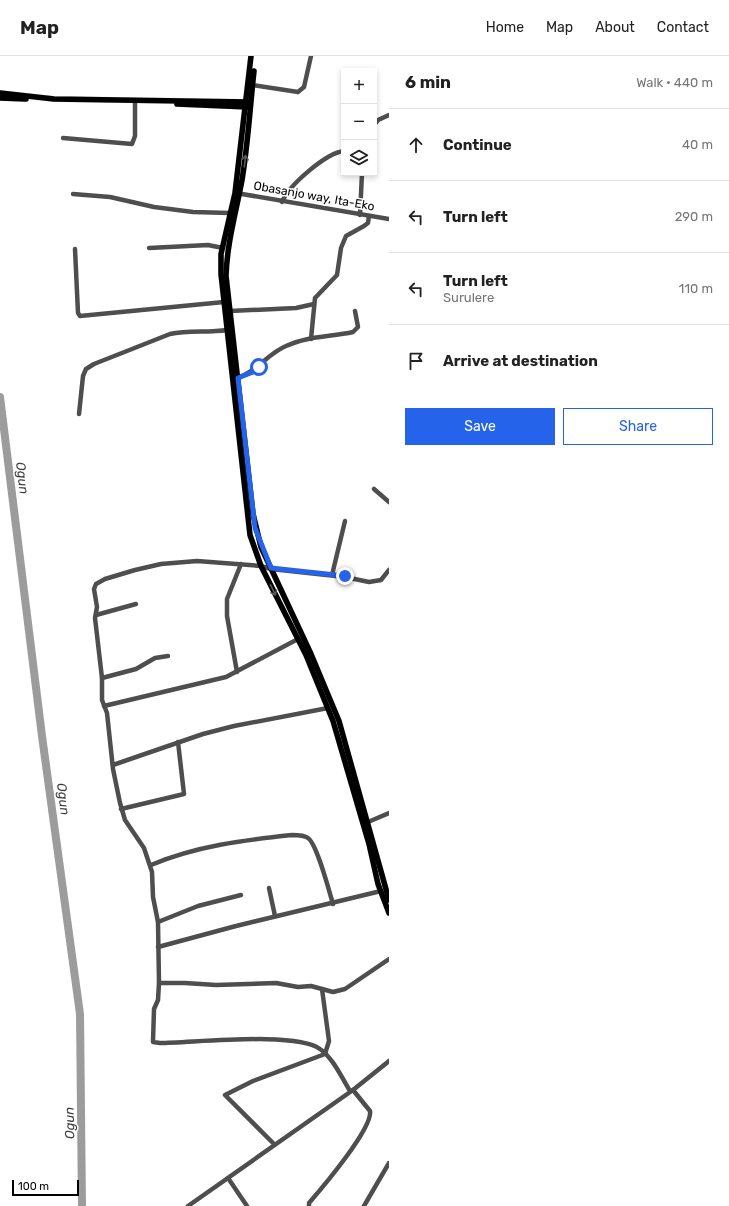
<!DOCTYPE html>
<meta charset="utf-8">
<style>
body{margin:0;font-family:Rubik,sans-serif;background:#f6f6f6;color:#222}
.controls{position:absolute;right:12px;top:12px;display:grid;overflow:hidden;border-radius:0px;box-shadow:0 2px 6px #0003}
.controls button{width:36px;height:36px;display:grid;place-items:center;padding:0;border:0;border-bottom:1px solid #e0e0e0;background:#fff;color:#222;font:20px sans-serif}
.scale{position:absolute;left:12px;bottom:10px;width:67px;box-sizing:border-box;padding-left:4px;border:2px solid #000;border-top:0;font-size:11px;line-height:14px;white-space:nowrap;color:#000;-webkit-text-stroke:3px #fff;paint-order:stroke}
.stop{position:absolute;width:12px;height:12px;margin:-9px;border:3px solid #2563eb;border-radius:50%;background:#fff}
.stop.end{background:#2563eb;border-color:#fff;box-shadow:0 1px 4px #0008}
.list{margin:0;padding:0;list-style:none}
h2{display:flex;justify-content:space-between;align-items:center;height:52px;margin:0;padding:0 16px;font-size:17px}
h2 small{font-size:13px;font-weight:400;color:#767676}
.list li{display:grid;grid-template-columns:26px 1fr auto;gap:12px;align-items:center;box-sizing:border-box;height:72px;padding:0 16px;border-top:1px solid #e0e0e0}
.list b{display:block;font-size:15px;white-space:nowrap}
.list p{margin:0;font-size:13px;white-space:nowrap;color:#767676}
.list em{font-size:13px;font-style:normal;color:#767676}
.actions{display:flex;gap:8px;padding:12px 16px}
.actions a{flex:1;padding:9px 0;border:1px solid #2563eb;border-radius:0px;text-align:center;font-size:14px;color:#2563eb}
.actions .main{background:#2563eb;color:#fff}
.icon{flex:none;width:22px;height:22px;fill:none;stroke:currentColor;stroke-width:2;stroke-linecap:round;stroke-linejoin:round}
.map{position:relative;flex:none;width:389px;height:1150px;overflow:hidden}
header{display:flex;align-items:center;gap:24px;box-sizing:border-box;height:56px;padding:0 20px;background:#fff;border-bottom:1px solid #e0e0e0}
header strong{font-size:19px}
nav{display:flex;gap:22px;margin-inline-start:auto;font-size:14px}
main{display:flex}
aside{flex:1;background:#fff}
.map>svg:first-child{display:block}
.lines{fill:none;stroke-linecap:round;stroke-linejoin:round}
.river{stroke:#9c9c9c;stroke-width:8}
.major-casing{stroke:#dbdbdb;stroke-width:6}
.minor{stroke:#4e4e4e;stroke-width:4.5}
.major{stroke:#000;stroke-width:5.5}
.oneway{stroke:#595959}
.route{stroke:#2563eb;stroke-width:5}
.labels{text-anchor:middle;stroke-width:3;stroke-linejoin:round;paint-order:stroke}
.street-label{font-size:12px;fill:#000;stroke:#fff}
.water-label{font-size:13px;font-style:italic;fill:#3d3d3d;stroke:#fff}
</style>
<header>
<strong>Map</strong>
<nav><a>Home</a><a>Map</a><a>About</a><a>Contact</a></nav>
</header>
<main>
<div class="map">
<svg width="389" height="1150" viewBox="0 0 389 1150">
<rect width="100%" height="100%" fill="#fff"/>
<g class="lines">
<path class="river" d="M 0,341 L 42,680 L 80,958 L 82,1150"/>
<g class="major-casing">
<g id="major">
<path d="M 251,0 L 235,137 L 221,198 L 221,218 L 250,479 L 261,510 L 306,599 L 333,665 L 369,788 L 378,828 L 389,857"/>
<path d="M 254,15 C 250,51 248,88 242,124 C 236,156 227,187 226,220 L 253,458 L 261,491 L 311,598 L 339,665 L 389,844"/>
<path d="M 0,37 L 54,43 L 248,46"/>
<path d="M 0,42 L 26,43"/>
<path d="M 177,48 L 248,51"/>
</g>
</g>
<g class="minor">
<path d="M 252,29 L 298,36 L 304,31 L 311,0"/>
<path d="M 374,69 L 378,64 L 389,59"/>
<path d="M 63,82 L 132,88 L 135,80 L 135,47"/>
<path d="M 236,137 L 389,163"/>
<path d="M 73,138 L 110,141 L 154,151 L 193,156 L 230,157"/>
<path d="M 282,146 C 289,129 326,97 344,95"/>
<path d="M 360,159 L 362,117"/>
<path d="M 149,192 L 208,189 L 223,192"/>
<path d="M 75,193 L 78,257 L 80,260 L 224,246"/>
<path d="M 230,255 L 296,252 L 314,248"/>
<path d="M 311,283 L 315,242 L 337,219 L 341,192 L 346,180 L 364,170 L 368,167 L 369,160"/>
<path d="M 237,322 C 258,315 267,298 286,290 C 307,280 331,281 353,276 L 358,271 L 355,255"/>
<path d="M 79,358 L 83,320 L 86,313 L 94,308 L 170,278 C 189,274 208,277 227,274"/>
<path d="M 374,433 L 389,446"/>
<path d="M 332,519 L 345,465"/>
<path d="M 96,559 L 136,548"/>
<path d="M 237,616 L 227,560 L 227,543 L 241,508"/>
<path d="M 102,622 L 136,613 L 155,602 L 168,600"/>
<path d="M 104,650 L 226,621 L 298,583"/>
<path d="M 113,709 L 203,678 L 234,670 L 328,652"/>
<path d="M 121,753 L 184,738 L 178,686"/>
<path d="M 368,766 L 389,757"/>
<path d="M 151,809 C 196,790 244,784 292,779 C 297,779 304,779 308,782 C 317,788 329,835 333,848"/>
<path d="M 269,832 L 275,860"/>
<path d="M 158,866 L 198,850 L 241,839"/>
<path d="M 158,891 L 236,870 L 381,835"/>
<path d="M 159,927 L 185,927 L 216,929 L 276,927 L 298,931 L 311,930 L 333,936 L 345,933 L 389,903"/>
<path d="M 350,1035 C 342,1022 333,1002 320,993 C 296,975 193,987 160,987 L 153,986 L 154,953 L 158,944 L 159,927 L 158,866 L 153,841 L 152,816 L 144,792 L 125,764 L 120,747 L 113,713 L 107,657 L 102,644 L 102,622 L 95,562 L 97,551 L 94,533 L 96,528 L 105,523 L 135,514 L 161,508 L 197,505 L 261,510 L 271,513 L 345,521 L 369,526 L 381,524 L 389,514"/>
<path d="M 274,1088 L 225,1039 L 253,1025 L 325,998 L 329,985 L 322,933"/>
<path d="M 228,1122 L 247,1150"/>
<path d="M 188,1150 L 353,1034 L 389,1005"/>
<path d="M 309,1150 L 309,1147 C 322,1132 373,1072 370,1055 L 353,1034"/>
<path d="M 364,1150 L 389,1107"/>
</g>
<use href="#major" class="major"/>
</g>
<defs><path id="oneway-shaft" d="M-6 0H5M1.5-3L5.5 0L1.5 3" fill="none" stroke-width="1.6" stroke-linecap="round" stroke-linejoin="round"/></defs>
<g class="oneway">
<use href="#oneway-shaft" transform="translate(245 105) rotate(-83)"/>
<use href="#oneway-shaft" transform="translate(273 534) rotate(64)"/>
</g>
<g class="lines">
<path class="route" d="M 259,311 L 253,316 L 238,322 L 255,472 L 271,512 L 345,520"/>
</g>
<g class="labels">
<g class="street-label">
<text transform="translate(314 140) rotate(10)" y="4">Obasanjo way, Ita-Eko</text>
</g>
<g class="water-label">
<text transform="translate(23 422) rotate(83)" y="5">Ogun</text>
<text transform="translate(64 743) rotate(83)" y="5">Ogun</text>
<text transform="translate(69 1067) rotate(-91)" y="5">Ogun</text>
</g>
</g>
</svg>
<div class="controls">
<button>+</button>
<button>−</button>
<button><svg class="icon" aria-label="layers" viewBox="0 0 24 24"><path d="M12 4l9 5-9 5-9-5zM3 14l9 5 9-5"/></svg></button>
</div>
<div class="scale">100 m</div>
<div class="stop" style="left:259px;top:311px"></div>
<div class="stop end" style="left:345px;top:520px"></div>
</div>
<aside>
<h2>6 min<small>Walk · 440 m</small></h2>
<ul class="list">
<li><svg class="icon" aria-label="ahead" viewBox="0 0 24 24"><path d="M12 20V5M6 11l6-6 6 6"/></svg><div><b>Continue</b></div><em>40 m</em></li>
<li><svg class="icon" aria-label="left" viewBox="0 0 24 24"><path d="M17 20v-9H6M10 6l-5 5 5 5"/></svg><div><b>Turn left</b></div><em>290 m</em></li>
<li><svg class="icon" aria-label="left" viewBox="0 0 24 24"><path d="M17 20v-9H6M10 6l-5 5 5 5"/></svg><div><b>Turn left</b><p>Surulere</p></div><em>110 m</em></li>
<li><svg class="icon" aria-label="arrive" viewBox="0 0 24 24"><path d="M6 21V4h12l-3 4 3 4H6"/></svg><div><b>Arrive at destination</b></div></li>
</ul>
<div class="actions"><a class="main">Save</a><a>Share</a></div>
</aside>
</main>
